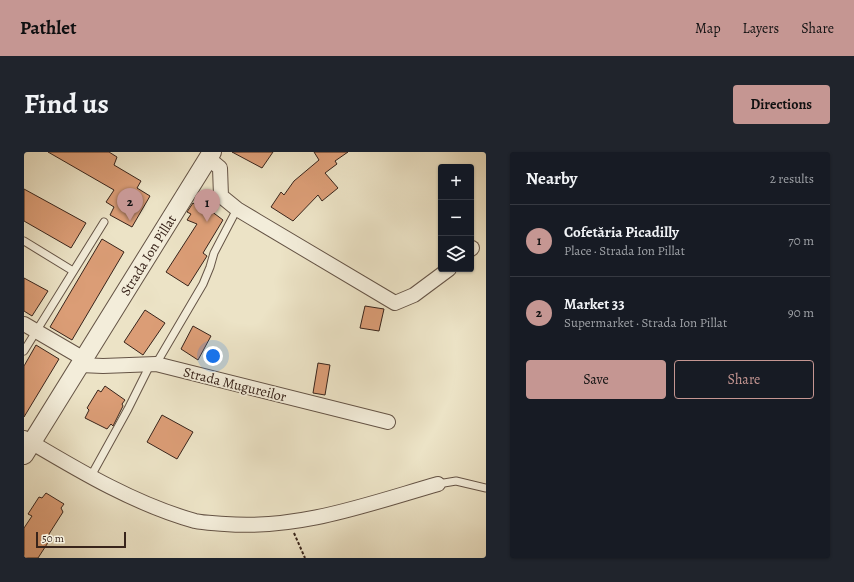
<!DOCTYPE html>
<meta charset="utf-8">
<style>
body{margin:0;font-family:Alegreya,serif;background:#20242c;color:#f1f3f6}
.controls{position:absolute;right:12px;top:12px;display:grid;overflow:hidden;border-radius:4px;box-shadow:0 1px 3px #0004}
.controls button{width:36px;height:36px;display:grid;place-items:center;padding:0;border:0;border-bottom:1px solid #363941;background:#171b24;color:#f1f3f6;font:20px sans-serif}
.scale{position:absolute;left:12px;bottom:10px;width:90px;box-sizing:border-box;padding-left:4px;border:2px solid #38241b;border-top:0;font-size:11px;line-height:14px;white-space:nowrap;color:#38241b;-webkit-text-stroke:3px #f3edda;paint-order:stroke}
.you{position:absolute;left:189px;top:204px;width:14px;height:14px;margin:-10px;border:3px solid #fff;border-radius:50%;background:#1a73e8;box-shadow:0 0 0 6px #1a73e833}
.badge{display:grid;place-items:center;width:26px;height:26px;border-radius:50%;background:#c59692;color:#111;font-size:13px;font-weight:700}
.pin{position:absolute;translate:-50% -33px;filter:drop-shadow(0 1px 2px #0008)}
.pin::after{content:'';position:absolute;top:21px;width:14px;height:12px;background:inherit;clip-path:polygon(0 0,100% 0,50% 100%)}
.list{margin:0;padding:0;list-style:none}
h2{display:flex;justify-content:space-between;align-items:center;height:52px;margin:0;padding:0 16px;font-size:17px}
h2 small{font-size:13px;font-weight:400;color:#9ea1a6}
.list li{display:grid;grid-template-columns:26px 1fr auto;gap:12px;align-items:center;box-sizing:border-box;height:72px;padding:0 16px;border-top:1px solid #363941}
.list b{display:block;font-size:15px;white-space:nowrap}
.list p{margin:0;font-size:13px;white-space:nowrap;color:#9ea1a6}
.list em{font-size:13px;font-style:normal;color:#9ea1a6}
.actions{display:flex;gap:8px;padding:12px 16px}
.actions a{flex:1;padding:9px 0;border:1px solid #c59692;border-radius:4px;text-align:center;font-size:14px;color:#c59692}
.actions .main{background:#c59692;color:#111}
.icon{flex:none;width:22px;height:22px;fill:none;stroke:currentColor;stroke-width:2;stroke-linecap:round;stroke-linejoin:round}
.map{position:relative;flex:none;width:462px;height:406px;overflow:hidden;border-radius:4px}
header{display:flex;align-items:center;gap:24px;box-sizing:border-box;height:56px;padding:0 20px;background:#c59692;color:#111}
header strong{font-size:19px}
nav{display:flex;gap:22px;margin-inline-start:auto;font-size:14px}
.intro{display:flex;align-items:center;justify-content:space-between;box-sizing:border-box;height:96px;padding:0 24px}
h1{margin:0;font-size:28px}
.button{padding:10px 18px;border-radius:4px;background:#c59692;color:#111;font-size:14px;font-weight:700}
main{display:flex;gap:24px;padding:0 24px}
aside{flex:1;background:#171b24;border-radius:4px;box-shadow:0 1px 3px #0004}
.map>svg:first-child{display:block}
.building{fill:#db9d76;stroke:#38241b}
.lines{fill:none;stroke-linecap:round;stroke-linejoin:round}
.service-casing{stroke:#655446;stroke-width:9}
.minor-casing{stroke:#655446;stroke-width:16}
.tertiary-casing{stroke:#655446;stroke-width:20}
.path{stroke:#38241b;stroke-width:2;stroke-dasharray:3 2;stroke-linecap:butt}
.service{stroke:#f3edda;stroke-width:7}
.minor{stroke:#f3edda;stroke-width:14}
.tertiary{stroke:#f3edda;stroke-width:18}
.labels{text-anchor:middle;stroke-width:3.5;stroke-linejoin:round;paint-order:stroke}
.street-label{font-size:14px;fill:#38241b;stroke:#f3edda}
</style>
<header>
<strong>Pathlet</strong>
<nav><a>Map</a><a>Layers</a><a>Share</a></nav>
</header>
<div class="intro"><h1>Find us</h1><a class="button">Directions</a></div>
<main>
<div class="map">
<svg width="462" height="406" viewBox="0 0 462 406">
<rect width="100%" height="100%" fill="#ece3c6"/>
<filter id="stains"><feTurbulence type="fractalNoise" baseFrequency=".005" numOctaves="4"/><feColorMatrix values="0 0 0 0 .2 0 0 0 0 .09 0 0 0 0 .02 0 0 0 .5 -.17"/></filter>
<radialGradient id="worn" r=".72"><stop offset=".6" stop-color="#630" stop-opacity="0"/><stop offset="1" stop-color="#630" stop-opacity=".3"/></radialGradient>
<g class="building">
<path d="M 24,0 L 85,0 L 93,5 L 90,13 L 117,29 L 113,36 L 126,44 L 108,75 L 86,63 L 90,55 L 82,50 L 90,38 Z"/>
<path d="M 208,0 L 249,0 L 238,16 Z"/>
<path d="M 290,0 L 324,0 L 311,9 L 313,12 L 301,21 L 314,36 L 298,49 L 294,43 L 269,69 L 247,55 L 257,40 L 260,43 L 270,29 L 295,8 Z"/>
<path d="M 0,37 L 62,71 L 47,96 L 0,69 Z"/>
<path d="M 169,51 L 175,55 L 187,59 L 199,68 L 179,101 L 183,104 L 164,134 L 142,120 L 173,72 L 163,68 L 167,62 L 163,60 Z"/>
<path d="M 78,87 L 100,100 L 48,188 L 26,175 Z"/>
<path d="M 0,126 L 24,139 L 8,164 L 0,159 Z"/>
<path d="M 341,154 L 360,157 L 355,179 L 336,176 Z"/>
<path d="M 121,158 L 141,171 L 119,203 L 100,190 Z"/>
<path d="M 169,174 L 187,184 L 174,208 L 157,197 Z"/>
<path d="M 12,193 L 35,207 L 0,265 L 0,214 Z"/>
<path d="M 294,211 L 306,213 L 301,243 L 289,241 Z"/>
<path d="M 81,234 L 101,248 L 98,252 L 99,254 L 89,274 L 87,272 L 83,277 L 61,266 L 65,258 L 63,256 L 74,238 L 77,240 Z"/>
<path d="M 138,263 L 169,280 L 153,307 L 123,290 Z"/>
<path d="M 22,341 L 40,352 L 37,356 L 39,360 L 25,382 L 26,383 L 23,387 L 25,389 L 14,406 L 0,406 L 0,376 L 8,364 L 4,362 L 15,345 L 18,346 Z"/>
</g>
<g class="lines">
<g class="service-casing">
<g id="service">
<path d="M 0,89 L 49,119"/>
<path d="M 0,199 L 80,70"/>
<path d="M 132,212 L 179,132 L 186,115 L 190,101 L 213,57"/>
<path d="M 67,324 L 104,257 L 126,213"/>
<path d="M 414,332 L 432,329 L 462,336"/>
</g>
</g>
<g class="minor-casing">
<g id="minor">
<path d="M 184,6 L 196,16 L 197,44 L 213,57 L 233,69 L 371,151 L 390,143 L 425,117"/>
<path d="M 447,97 L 448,96"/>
<path d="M 0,172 L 60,207"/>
<path d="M 56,213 L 79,214 L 132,212 L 364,270"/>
<path d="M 0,286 C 54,318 110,352 171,369 C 180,371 191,371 201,372 C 275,378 344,352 414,332"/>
</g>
</g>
<g class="tertiary-casing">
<path id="tertiary" d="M 0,303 L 188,0"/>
</g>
<path class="path" d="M 270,381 L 281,406"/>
<use href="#service" class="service"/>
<use href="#minor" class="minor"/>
<use href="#tertiary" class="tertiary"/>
</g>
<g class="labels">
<g class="street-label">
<text transform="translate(124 103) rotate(-58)" y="5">Strada Ion Pillat</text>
<text transform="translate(211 232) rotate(14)" y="5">Strada Mugureilor</text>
</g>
</g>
<rect width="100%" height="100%" filter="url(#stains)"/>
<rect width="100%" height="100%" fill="url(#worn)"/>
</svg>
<div class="controls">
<button>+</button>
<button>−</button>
<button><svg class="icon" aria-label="layers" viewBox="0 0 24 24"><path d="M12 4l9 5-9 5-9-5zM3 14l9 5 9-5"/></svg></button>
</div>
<div class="scale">50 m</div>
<div class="you"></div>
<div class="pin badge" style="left:183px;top:70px">1</div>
<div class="pin badge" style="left:106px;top:69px">2</div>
</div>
<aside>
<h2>Nearby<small>2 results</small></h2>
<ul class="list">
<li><span class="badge">1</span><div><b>Cofetăria Picadilly</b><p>Place · Strada Ion Pillat</p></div><em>70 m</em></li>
<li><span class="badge">2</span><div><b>Market 33</b><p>Supermarket · Strada Ion Pillat</p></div><em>90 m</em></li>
</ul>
<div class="actions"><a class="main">Save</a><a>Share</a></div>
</aside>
</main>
